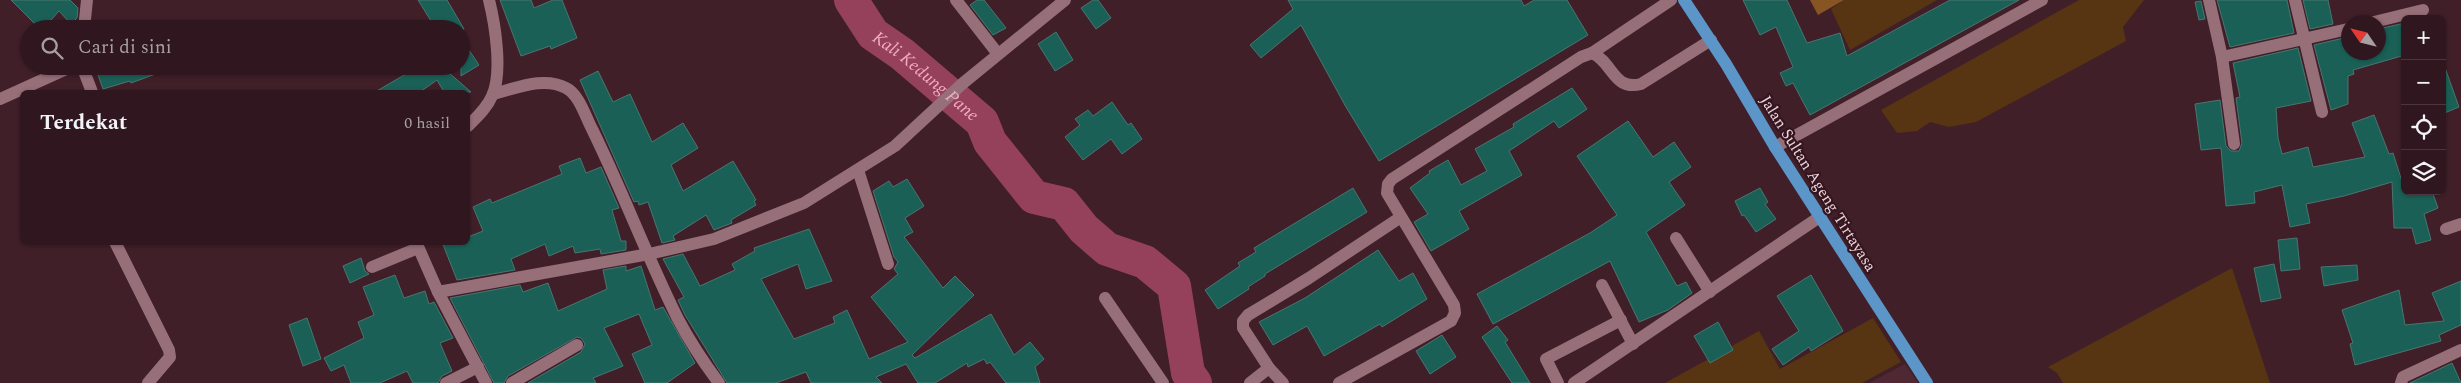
<!DOCTYPE html>
<html lang="id">
<meta charset="utf-8">
<style>
body{margin:0;font-family:Spectral,serif;background:#382028;color:#f1f3f6}
.controls{position:absolute;right:15px;top:15px;display:grid;overflow:hidden;border-radius:8px;box-shadow:0 1px 4px #0004}
.controls button{width:45px;height:45px;display:grid;place-items:center;padding:0;border:0;border-bottom:1px solid #4b363d;background:#30171f;color:#f1f3f6;font:25px sans-serif}
.compass{position:absolute;left:2341px;top:15px;width:45px;height:45px;border-radius:50%;background:#30171f;box-shadow:0 1px 4px #0004;rotate:305deg}
.list{margin:0;padding:0;list-style:none}
h2{display:flex;justify-content:space-between;align-items:center;height:65px;margin:0;padding:0 20px;font-size:21px}
h2 small{font-size:16px;font-weight:400;color:#a89fa4}
.icon{flex:none;width:28px;height:28px;fill:none;stroke:currentColor;stroke-width:2;stroke-linecap:round;stroke-linejoin:round}
.map{position:relative;flex:none;width:2461px;height:383px;overflow:hidden}
.search{position:absolute;background:#30171f;box-shadow:0 1px 4px #0004;left:20px;top:20px;width:450px;height:55px;display:flex;align-items:center;gap:12px;box-sizing:border-box;padding:0 18px;border-radius:28px;color:#a89fa4;font-size:19px}
.panel{position:absolute;background:#30171f;box-shadow:0 1px 4px #0004;left:20px;top:90px;width:450px;height:155px;border-radius:8px}
.map>svg:first-child{display:block}
.built{fill:#502834}
.green{fill:#573412}
.forest{fill:#875423}
.lines{fill:none;stroke-linecap:round;stroke-linejoin:round}
.river{stroke:#95415c;stroke-width:34}
.building{fill:#1a6056;stroke:#49766f}
.minor{stroke:#966f79;stroke-width:12}
.primary{stroke:#5c96c9;stroke-width:12}
.labels{text-anchor:middle;stroke-width:4.5;stroke-linejoin:round;paint-order:stroke}
.street-label{font-size:16px;fill:#ead4d9;stroke:#35151f}
.water-label{font-size:18px;font-style:italic;fill:#f2aabd;stroke:#35151f}
</style>
<div class="map">
<svg width="2461" height="383" viewBox="0 0 2461 383">
<rect width="100%" height="100%" fill="#401f29"/>
<path class="built" d="M 1905,364 L 1918,383 L 1869,383 Z"/>
<g class="green">
<path d="M 1844,0 L 1937,0 L 1850,50 L 1831,9 Z"/>
<path d="M 2079,0 L 2144,0 L 2123,27 L 2126,41 L 1976,122 L 1949,127 L 1930,122 L 1917,131 L 1897,133 L 1881,110 Z"/>
<path d="M 2232,268 L 2270,383 L 2063,383 L 2057,373 L 2048,367 Z"/>
<path d="M 1873,318 L 1901,362 L 1862,383 L 1665,383 L 1759,331 L 1780,369 Z"/>
</g>
<path class="forest" d="M 1810,0 L 1844,0 L 1818,15 Z"/>
<g class="lines">
<path class="river" id="s1" d="M 851,0 L 873,34 L 902,54 L 982,122 L 990,142 L 1034,197 L 1064,204 L 1084,229 L 1107,249 L 1145,262 L 1174,286 L 1188,373 L 1195,383"/>
</g>
<g class="building">
<path d="M 11,0 L 70,0 L 78,8 L 77,18 L 71,24 L 59,11 L 43,29 L 40,29 Z"/>
<path d="M 418,0 L 447,0 L 464,29 L 436,29 Z"/>
<path d="M 500,0 L 531,0 L 534,8 L 553,0 L 562,0 L 577,38 L 551,49 L 550,46 L 521,56 Z"/>
<path d="M 977,0 L 984,0 L 1006,28 L 993,35 L 970,5 Z"/>
<path d="M 1093,0 L 1098,0 L 1111,18 L 1096,29 L 1081,8 Z"/>
<path d="M 1288,0 L 1521,0 L 1524,6 L 1534,0 L 1567,0 L 1588,35 L 1379,161 L 1346,107 L 1301,25 L 1261,58 L 1250,45 L 1293,9 Z"/>
<path d="M 1743,0 L 1787,0 L 1807,43 L 1840,33 L 1847,56 L 1950,0 L 2019,0 L 1810,115 L 1793,83 L 1786,86 L 1780,73 L 1793,67 L 1776,27 L 1760,35 Z"/>
<path d="M 2217,0 L 2287,0 L 2294,33 L 2230,47 Z"/>
<path d="M 2303,0 L 2328,0 L 2333,24 L 2310,29 Z"/>
<path d="M 2201,1 L 2205,19 L 2199,20 L 2195,2 Z"/>
<path d="M 2405,23 L 2405,55 L 2353,70 L 2354,74 L 2348,76 L 2348,104 L 2331,110 L 2314,45 L 2348,37 L 2348,52 L 2378,52 L 2378,29 Z"/>
<path d="M 1056,32 L 1073,60 L 1055,71 L 1038,44 Z"/>
<path d="M 461,38 L 479,65 L 461,76 Z"/>
<path d="M 2298,48 L 2311,101 L 2276,108 L 2278,138 L 2282,154 L 2308,147 L 2313,167 L 2365,157 L 2352,123 L 2374,115 L 2389,154 L 2393,153 L 2405,191 L 2432,191 L 2438,208 L 2424,214 L 2431,240 L 2416,244 L 2412,228 L 2394,228 L 2392,182 L 2344,196 L 2306,204 L 2310,223 L 2290,227 L 2282,185 L 2254,192 L 2255,203 L 2226,206 L 2221,148 L 2201,150 L 2195,104 L 2220,100 L 2226,146 L 2231,151 L 2239,151 L 2242,143 L 2236,98 L 2240,97 L 2233,63 Z"/>
<path d="M 2442,65 L 2444,65 L 2459,107 L 2442,114 Z"/>
<path d="M 98,66 L 172,66 L 172,68 L 131,83 L 130,81 L 103,89 L 97,72 L 100,71 Z"/>
<path d="M 400,66 L 456,66 L 448,72 L 471,92 L 444,92 L 437,80 L 420,92 L 375,92 L 406,74 Z"/>
<path d="M 598,71 L 613,102 L 630,94 L 652,142 L 683,123 L 698,148 L 671,165 L 683,191 L 733,161 L 756,200 L 754,201 L 756,205 L 731,220 L 732,223 L 714,230 L 706,215 L 673,236 L 675,240 L 662,243 L 648,202 L 639,205 L 638,201 L 634,202 L 580,80 Z"/>
<path d="M 1572,88 L 1587,109 L 1559,128 L 1554,121 L 1509,151 L 1522,175 L 1459,211 L 1469,229 L 1431,251 L 1414,222 L 1428,214 L 1410,188 L 1430,173 L 1429,171 L 1448,160 L 1461,185 L 1487,171 L 1475,149 L 1514,127 L 1513,124 Z"/>
<path d="M 1112,102 L 1128,125 L 1131,123 L 1142,139 L 1122,154 L 1111,139 L 1083,160 L 1065,137 L 1080,125 L 1075,119 L 1088,110 L 1093,116 Z"/>
<path d="M 1628,121 L 1653,157 L 1674,142 L 1691,167 L 1669,182 L 1685,205 L 1646,232 L 1677,286 L 1686,282 L 1692,293 L 1668,310 L 1639,322 L 1610,261 L 1493,324 L 1477,294 L 1590,233 L 1617,215 L 1577,156 Z"/>
<path d="M 580,158 L 586,173 L 601,167 L 619,208 L 612,210 L 621,241 L 626,241 L 626,250 L 601,254 L 600,249 L 575,253 L 573,246 L 549,256 L 545,244 L 511,259 L 515,270 L 457,280 L 442,242 L 468,242 L 468,237 L 483,231 L 473,207 L 490,199 L 492,203 L 562,174 L 559,166 Z"/>
<path d="M 907,179 L 924,206 L 905,218 L 913,232 L 904,237 L 943,288 L 955,276 L 974,295 L 912,355 L 915,358 L 991,314 L 1014,355 L 1030,342 L 1044,359 L 1035,367 L 1040,383 L 1006,383 L 990,362 L 987,364 L 984,359 L 968,367 L 967,363 L 935,383 L 918,383 L 906,364 L 876,377 L 882,383 L 811,383 L 806,372 L 776,383 L 727,383 L 685,315 L 678,300 L 684,297 L 663,259 L 683,254 L 700,286 L 735,270 L 732,264 L 755,251 L 754,248 L 809,229 L 832,281 L 806,289 L 798,264 L 761,279 L 794,339 L 835,323 L 833,317 L 847,310 L 869,359 L 908,342 L 871,297 L 898,274 L 894,269 L 898,262 L 894,257 L 873,191 L 889,181 L 893,187 Z"/>
<path d="M 1353,188 L 1367,212 L 1265,274 L 1265,276 L 1248,287 L 1249,289 L 1218,309 L 1205,290 L 1240,266 L 1238,263 L 1256,252 L 1254,248 Z"/>
<path d="M 1760,188 L 1768,202 L 1765,204 L 1776,219 L 1756,232 L 1744,215 L 1742,216 L 1735,201 Z"/>
<path d="M 2297,238 L 2300,269 L 2281,271 L 2278,240 Z"/>
<path d="M 1378,250 L 1399,281 L 1413,273 L 1427,299 L 1382,327 L 1380,324 L 1324,356 L 1307,326 L 1273,345 L 1259,322 L 1305,298 Z"/>
<path d="M 361,258 L 365,271 L 369,274 L 350,283 L 343,266 Z"/>
<path d="M 2274,264 L 2281,298 L 2261,302 L 2254,268 Z"/>
<path d="M 2357,265 L 2358,280 L 2324,286 L 2321,267 Z"/>
<path d="M 626,266 L 626,271 L 641,266 L 655,310 L 663,307 L 695,363 L 667,383 L 645,383 L 632,354 L 652,345 L 639,314 L 604,328 L 623,366 L 593,378 L 596,383 L 528,383 L 581,352 L 585,344 L 581,338 L 577,337 L 508,376 L 504,383 L 494,383 L 450,298 L 520,285 L 523,292 L 548,283 L 558,311 L 607,289 L 603,270 Z"/>
<path d="M 395,275 L 404,298 L 425,291 L 429,304 L 434,302 L 453,338 L 440,343 L 452,371 L 442,376 L 438,383 L 413,383 L 407,371 L 380,383 L 351,383 L 344,365 L 331,371 L 324,358 L 364,338 L 358,322 L 374,315 L 363,287 Z"/>
<path d="M 1811,275 L 1843,331 L 1811,351 L 1809,347 L 1783,365 L 1772,349 L 1799,331 L 1777,296 Z"/>
<path d="M 2461,281 L 2461,325 L 2439,335 L 2441,341 L 2355,365 L 2350,344 L 2353,343 L 2342,310 L 2399,290 L 2405,325 L 2444,321 L 2432,293 Z"/>
<path d="M 307,318 L 321,359 L 303,366 L 289,325 Z"/>
<path d="M 1718,322 L 1733,350 L 1710,363 L 1694,336 Z"/>
<path d="M 1497,326 L 1508,340 L 1505,342 L 1530,383 L 1512,383 L 1482,337 Z"/>
<path d="M 1442,335 L 1456,357 L 1430,374 L 1416,351 Z"/>
<path d="M 2452,363 L 2461,383 L 2410,383 Z"/>
</g>
<g class="lines">
<g class="minor">
<path d="M 956,0 L 998,54"/>
<path d="M 2209,0 L 2222,57 L 2234,144"/>
<path d="M 2295,0 L 2322,112"/>
<path d="M 2374,22 L 2423,10"/>
<path d="M 84,29 L 87,0"/>
<path d="M 1592,53 L 1671,0"/>
<path d="M 2222,57 L 2348,29"/>
<path d="M 82,66 L 92,92"/>
<path d="M 493,94 C 517,88 544,76 566,88 C 579,94 586,118 592,129 C 623,192 647,257 678,319 C 690,342 704,363 719,383"/>
<path d="M 0,99 L 73,66"/>
<path d="M 468,126 C 477,117 487,108 492,96 C 503,73 495,24 489,0"/>
<path d="M 1775,147 L 2042,0"/>
<path d="M 858,170 L 888,264"/>
<path d="M 2446,229 L 2461,224"/>
<path d="M 1676,238 L 1710,292"/>
<path d="M 115,242 L 169,350 L 170,357 L 148,383"/>
<path d="M 416,242 L 438,292 L 486,383"/>
<path d="M 372,267 L 418,248"/>
<path d="M 1602,285 L 1633,344"/>
<path d="M 438,292 L 649,254 L 714,239 L 804,203 L 895,146 L 962,84 L 1065,0"/>
<path d="M 1105,298 L 1163,383"/>
<path d="M 446,383 L 478,367"/>
<path d="M 512,383 L 577,345"/>
<path d="M 1250,383 L 1269,368"/>
<path d="M 1283,383 L 1269,368 L 1243,328 L 1243,321 L 1248,315 L 1309,278 L 1401,217"/>
<path d="M 1339,383 L 1451,321 L 1455,313 L 1454,305 L 1387,193 L 1388,184 L 1392,179 L 1581,57 L 1592,53 C 1613,62 1613,91 1641,84 L 1711,40"/>
<path d="M 1558,383 L 1546,359 L 1621,320"/>
<path d="M 1574,383 L 1821,216"/>
<path d="M 2401,383 L 2403,377 L 2461,350"/>
</g>
<path class="primary" d="M 1684,0 L 1726,64 L 1775,147 L 1927,383"/>
</g>
<g class="labels">
<g class="street-label">
<text transform="translate(1819 183) rotate(58)" y="6">Jalan Sultan Ageng Tirtayasa</text>
</g>
<g class="water-label">
<text dy="6" stroke="none"><textPath href="#s1" startOffset="108">Kali Kedung Pane</textPath></text>
</g>
</g>
</svg>
<div class="controls">
<button>+</button>
<button>−</button>
<button><svg class="icon" aria-label="locate" viewBox="0 0 24 24"><circle cx="12" cy="12" r="6"/><path d="M12 2v4M12 18v4M2 12h4M18 12h4"/></svg></button>
<button><svg class="icon" aria-label="layers" viewBox="0 0 24 24"><path d="M12 4l9 5-9 5-9-5zM3 14l9 5 9-5"/></svg></button>
</div>
<svg class="compass" viewBox="-18 -18 36 36"><path d="M0-13l5 13h-10z" fill="#e53935"/><path d="M0 13l5-13h-10z" fill="#a89fa4"/></svg>
<div class="search"><svg class="icon" aria-label="search" viewBox="0 0 24 24"><circle cx="10" cy="10" r="6"/><path d="M15 15l6 6"/></svg>Cari di sini</div>
<section class="panel">
<h2>Terdekat<small>0 hasil</small></h2>
<ul class="list">
</ul>
</section>
</div>
